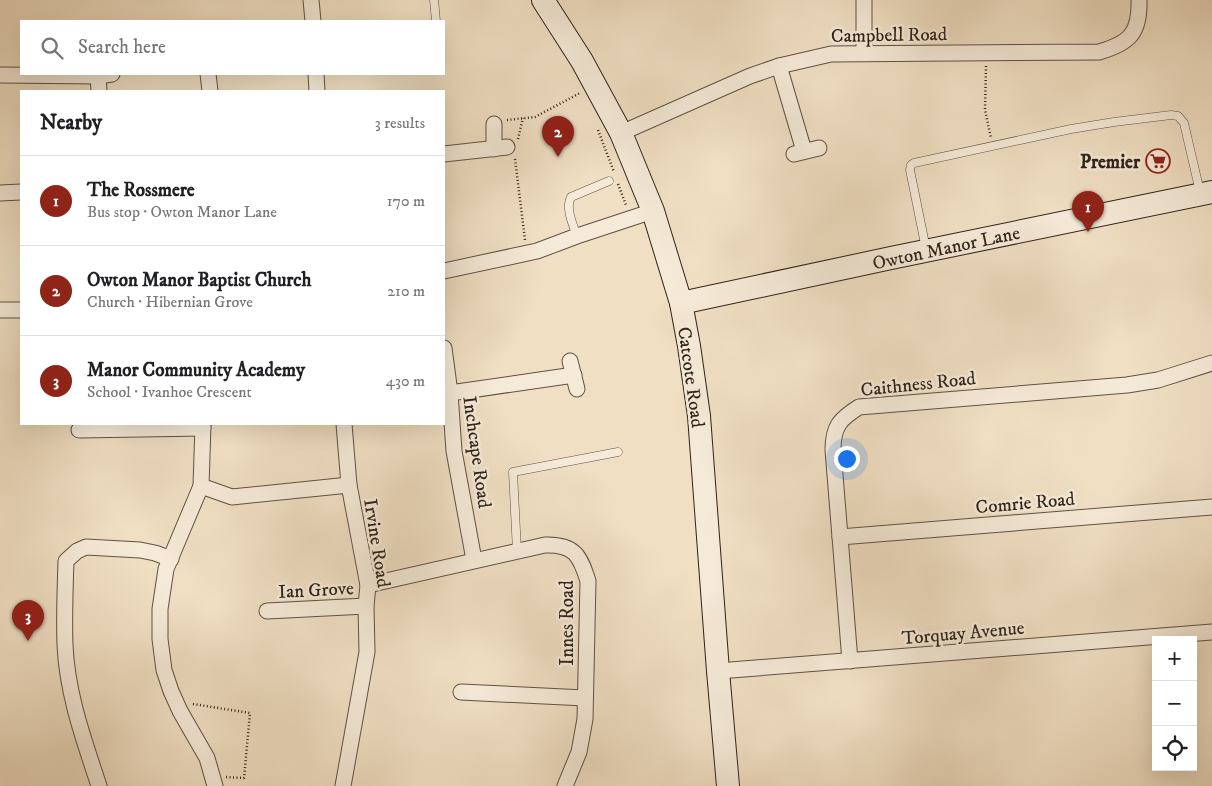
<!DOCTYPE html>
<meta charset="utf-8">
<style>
body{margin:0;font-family:"IM FELL DW Pica",serif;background:#f2f2f2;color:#202124}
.controls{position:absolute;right:15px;bottom:15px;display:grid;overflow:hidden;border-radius:0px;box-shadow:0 5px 20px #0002}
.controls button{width:45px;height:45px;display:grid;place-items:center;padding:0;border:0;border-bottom:1px solid #e0e0e0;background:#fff;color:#202124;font:25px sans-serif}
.you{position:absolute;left:846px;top:458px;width:18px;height:18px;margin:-12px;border:4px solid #fff;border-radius:50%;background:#1a73e8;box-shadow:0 0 0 8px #1a73e833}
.badge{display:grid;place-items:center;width:32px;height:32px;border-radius:50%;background:#8f2418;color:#fff;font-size:16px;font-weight:700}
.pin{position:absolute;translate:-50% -41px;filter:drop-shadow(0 1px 2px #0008)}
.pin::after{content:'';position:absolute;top:26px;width:18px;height:15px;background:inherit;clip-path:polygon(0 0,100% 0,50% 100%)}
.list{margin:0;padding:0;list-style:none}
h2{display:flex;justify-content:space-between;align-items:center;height:65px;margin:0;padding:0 20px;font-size:21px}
h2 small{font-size:16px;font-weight:400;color:#757577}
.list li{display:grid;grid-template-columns:32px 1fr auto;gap:15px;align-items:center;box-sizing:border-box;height:90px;padding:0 20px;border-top:1px solid #e0e0e0}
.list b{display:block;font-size:19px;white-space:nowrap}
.list p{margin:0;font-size:16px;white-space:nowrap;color:#757577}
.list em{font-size:16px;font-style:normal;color:#757577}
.icon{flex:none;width:28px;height:28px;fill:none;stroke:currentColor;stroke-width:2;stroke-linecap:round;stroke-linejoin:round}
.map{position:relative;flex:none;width:1212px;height:786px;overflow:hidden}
.search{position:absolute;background:#fff;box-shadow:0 5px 20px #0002;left:20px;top:20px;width:425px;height:55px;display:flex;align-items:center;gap:12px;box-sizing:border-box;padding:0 18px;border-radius:0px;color:#757577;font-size:19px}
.panel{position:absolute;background:#fff;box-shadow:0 5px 20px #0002;left:20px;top:90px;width:425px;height:335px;border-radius:0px}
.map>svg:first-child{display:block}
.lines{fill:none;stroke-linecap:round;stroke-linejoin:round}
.lane-casing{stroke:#5f5244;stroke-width:9}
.street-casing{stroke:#5f5244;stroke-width:17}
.secondary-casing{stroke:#2f231a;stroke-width:24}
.path{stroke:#2f231a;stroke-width:2.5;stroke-dasharray:1 2.5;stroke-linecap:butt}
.lane{stroke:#f5ead8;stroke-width:8}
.street{stroke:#f5ead8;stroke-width:15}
.secondary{stroke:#f5ead8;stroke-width:22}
.labels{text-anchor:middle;stroke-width:5;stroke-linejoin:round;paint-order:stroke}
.street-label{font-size:19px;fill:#2f231a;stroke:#f5ead8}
.poi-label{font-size:19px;font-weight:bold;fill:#2f231a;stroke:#f5ead8;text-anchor:end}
</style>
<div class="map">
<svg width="1212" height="786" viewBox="0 0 1212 786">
<rect width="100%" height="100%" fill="#f0dfc3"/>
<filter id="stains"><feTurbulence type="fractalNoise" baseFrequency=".004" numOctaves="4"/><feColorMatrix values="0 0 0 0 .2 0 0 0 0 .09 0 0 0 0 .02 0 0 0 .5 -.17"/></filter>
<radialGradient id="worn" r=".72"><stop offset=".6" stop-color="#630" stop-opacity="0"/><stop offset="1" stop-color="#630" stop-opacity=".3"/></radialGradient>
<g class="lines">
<g class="lane-casing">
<g id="lane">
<path d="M 434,0 L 436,21"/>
<path d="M 577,236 C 573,225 565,208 571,197 L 609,181"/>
<path d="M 926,249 L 910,170 L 911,165 L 914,163 L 1071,129 L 1114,122 L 1171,115 L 1178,116 L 1184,123 L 1200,192"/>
<path d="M 517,551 L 513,472 L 618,452"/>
</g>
</g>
<g class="street-casing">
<g id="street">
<path d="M 311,0 L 313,21"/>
<path d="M 864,0 L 864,53"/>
<path d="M 779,66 L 804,151"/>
<path d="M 208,74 L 210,91"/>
<path d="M 316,74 L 317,91"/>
<path d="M 0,75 L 98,76 L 112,74"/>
<path d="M 98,76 L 99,91"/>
<path d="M 494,124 L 494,149"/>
<path d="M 621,133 L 750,76 L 779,66 L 831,54 L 1099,52 C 1130,43 1140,33 1139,0"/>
<path d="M 444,154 L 507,147"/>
<path d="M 794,154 L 819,148"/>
<path d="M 0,193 L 21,192"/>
<path d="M 444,271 L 537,251 L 577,236 L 653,211"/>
<path d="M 0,310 L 21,310"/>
<path d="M 444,348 L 450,393 L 454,451 L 474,560"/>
<path d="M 570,361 L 577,389"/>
<path d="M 450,393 L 574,375"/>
<path d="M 203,424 L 201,486 L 166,569 L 160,609 L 160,639 L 164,670 L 171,691 L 180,711 L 207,758 L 215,786"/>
<path d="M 344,424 L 349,485"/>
<path d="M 79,430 L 203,428"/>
<path d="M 201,486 L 232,497 L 349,485 L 368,585 L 366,606 L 367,652 L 343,786"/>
<path d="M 840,537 L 1212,507"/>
<path d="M 368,585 L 545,545 C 574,544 580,555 588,581 L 585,719 L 579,752 L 565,786"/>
<path d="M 267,611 L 366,606"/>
<path d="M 850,661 L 833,450 C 833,426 840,419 859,407 L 1127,385 L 1158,380 L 1212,363"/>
<path d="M 718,671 L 1212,632"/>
<path d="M 461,692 L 585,698"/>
<path d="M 99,786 C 84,740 67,694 65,645 C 64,618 65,589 66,561 L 77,551 L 86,547 L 140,550 L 155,553 L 171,559"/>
</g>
</g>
<g class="secondary-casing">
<g id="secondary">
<path d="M 543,0 L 582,61 L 621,133 L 653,211 L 681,303 L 689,346 L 699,416 L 718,671 L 728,786"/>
<path d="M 681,303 L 891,258 L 1212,192"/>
</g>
</g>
<g class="path">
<path d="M 986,66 L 985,110 L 991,138"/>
<path d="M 507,120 L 535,117 L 580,93"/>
<path d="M 598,130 L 614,172"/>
<path d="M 518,139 L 523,118"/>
<path d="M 515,159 L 525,240"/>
<path d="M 618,184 L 626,205"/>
<path d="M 193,704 L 250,713 L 244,778 L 226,777"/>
</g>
<use href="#lane" class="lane"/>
<use href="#street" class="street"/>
<use href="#secondary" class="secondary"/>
</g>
<defs>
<g id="supermarket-ring" transform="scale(1.25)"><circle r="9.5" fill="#f5ead8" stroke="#8f2418" stroke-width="1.5"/><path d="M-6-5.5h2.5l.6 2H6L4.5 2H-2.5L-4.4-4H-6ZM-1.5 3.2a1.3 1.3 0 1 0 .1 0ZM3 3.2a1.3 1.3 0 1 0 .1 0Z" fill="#8f2418"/></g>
</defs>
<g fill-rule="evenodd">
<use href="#supermarket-ring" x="1158" y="161"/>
</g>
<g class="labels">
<g class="street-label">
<text transform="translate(889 34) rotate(-1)" y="7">Campbell Road</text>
<text transform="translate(946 247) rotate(-12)" y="7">Owton Manor Lane</text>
<text transform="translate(692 377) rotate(82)" y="7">Catcote Road</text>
<text transform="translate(918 383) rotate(-6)" y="7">Caithness Road</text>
<text transform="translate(478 452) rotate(82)" y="7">Inchcape Road</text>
<text transform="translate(1025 502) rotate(-5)" y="7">Comrie Road</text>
<text transform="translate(378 543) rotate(81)" y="7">Irvine Road</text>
<text transform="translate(316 589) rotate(-3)" y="7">Ian Grove</text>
<text transform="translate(566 623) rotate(-90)" y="7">Innes Road</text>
<text transform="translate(963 632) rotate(-5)" y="7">Torquay Avenue</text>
</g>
<g class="poi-label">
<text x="1140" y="168">Premier</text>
</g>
</g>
<rect width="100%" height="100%" filter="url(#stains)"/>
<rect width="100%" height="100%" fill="url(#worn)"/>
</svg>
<div class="controls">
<button>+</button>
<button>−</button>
<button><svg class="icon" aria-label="locate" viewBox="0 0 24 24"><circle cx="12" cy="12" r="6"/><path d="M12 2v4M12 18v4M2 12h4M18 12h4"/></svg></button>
</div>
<div class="you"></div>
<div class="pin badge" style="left:1088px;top:232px">1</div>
<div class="pin badge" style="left:558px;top:157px">2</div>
<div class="pin badge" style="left:28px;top:641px">3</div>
<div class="search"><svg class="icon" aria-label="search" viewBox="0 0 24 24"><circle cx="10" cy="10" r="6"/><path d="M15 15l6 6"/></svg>Search here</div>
<section class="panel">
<h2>Nearby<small>3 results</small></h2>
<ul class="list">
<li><span class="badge">1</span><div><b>The Rossmere</b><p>Bus stop · Owton Manor Lane</p></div><em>170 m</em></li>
<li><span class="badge">2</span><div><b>Owton Manor Baptist Church</b><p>Church · Hibernian Grove</p></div><em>210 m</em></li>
<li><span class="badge">3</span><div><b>Manor Community Academy</b><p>School · Ivanhoe Crescent</p></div><em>430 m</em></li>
</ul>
</section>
</div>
